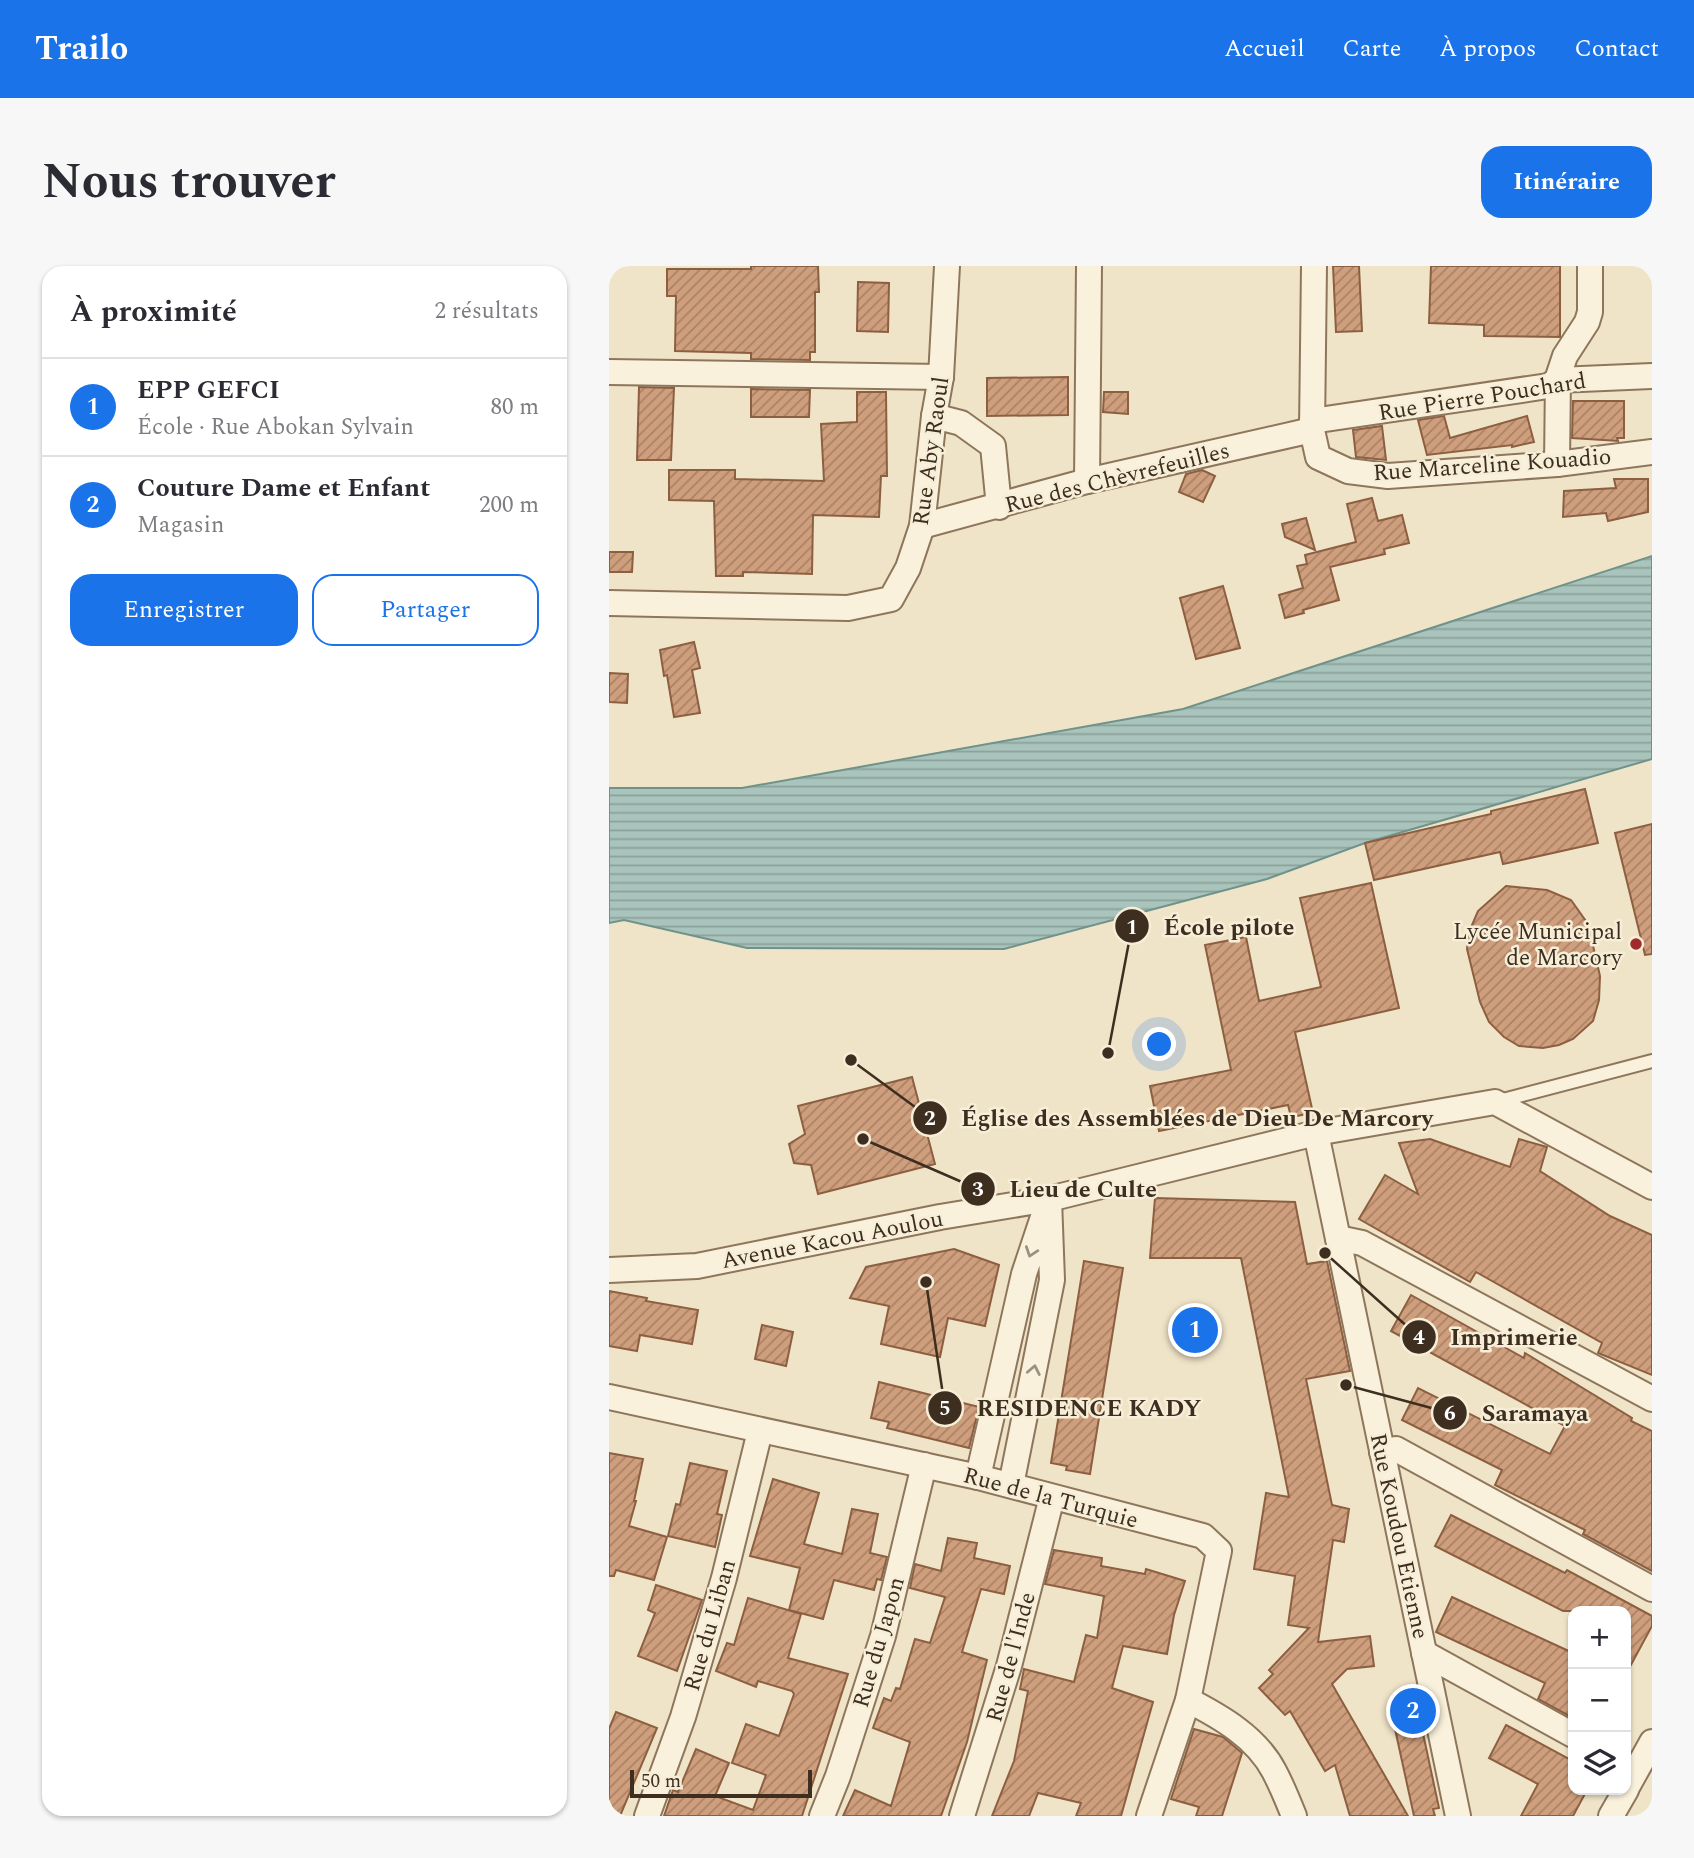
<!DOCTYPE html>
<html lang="fr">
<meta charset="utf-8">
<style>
body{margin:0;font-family:Spectral,serif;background:#f7f7f7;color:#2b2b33}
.controls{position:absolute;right:21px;bottom:21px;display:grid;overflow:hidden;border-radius:14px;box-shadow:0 2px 5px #0004}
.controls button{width:63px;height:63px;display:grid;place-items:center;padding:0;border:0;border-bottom:2px solid #e1e1e2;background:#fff;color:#2b2b33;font:35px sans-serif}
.scale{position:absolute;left:21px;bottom:18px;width:182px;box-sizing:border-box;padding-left:7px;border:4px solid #3d2e20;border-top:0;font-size:19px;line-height:24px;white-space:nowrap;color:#3d2e20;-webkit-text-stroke:5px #f7eed8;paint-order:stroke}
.you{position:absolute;left:551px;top:779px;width:24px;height:24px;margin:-18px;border:5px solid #fff;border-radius:50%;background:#1a73e8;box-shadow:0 0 0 10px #1a73e833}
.badge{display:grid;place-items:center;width:46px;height:46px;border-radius:50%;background:#1a73e8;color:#fff;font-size:23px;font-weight:700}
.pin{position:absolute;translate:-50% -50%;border:4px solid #fff;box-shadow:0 2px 7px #0006}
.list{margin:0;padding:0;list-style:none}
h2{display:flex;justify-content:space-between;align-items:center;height:91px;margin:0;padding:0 28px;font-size:30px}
h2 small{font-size:23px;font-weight:400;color:#7c7c81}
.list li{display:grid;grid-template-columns:46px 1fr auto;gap:21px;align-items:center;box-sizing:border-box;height:98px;padding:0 28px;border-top:2px solid #e1e1e2}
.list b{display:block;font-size:26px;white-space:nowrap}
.list p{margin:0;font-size:23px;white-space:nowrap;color:#7c7c81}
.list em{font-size:23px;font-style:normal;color:#7c7c81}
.actions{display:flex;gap:14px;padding:21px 28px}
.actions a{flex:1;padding:16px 0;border:2px solid #1a73e8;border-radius:21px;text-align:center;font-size:24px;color:#1a73e8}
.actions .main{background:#1a73e8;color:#fff}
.icon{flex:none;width:38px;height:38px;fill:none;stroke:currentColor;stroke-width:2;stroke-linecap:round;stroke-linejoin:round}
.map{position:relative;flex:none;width:1043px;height:1550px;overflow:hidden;border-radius:21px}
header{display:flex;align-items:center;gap:42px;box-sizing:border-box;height:98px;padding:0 35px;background:#1a73e8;color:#fff}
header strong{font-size:33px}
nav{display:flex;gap:38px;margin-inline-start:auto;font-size:24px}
.intro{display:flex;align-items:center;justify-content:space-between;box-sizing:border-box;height:168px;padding:0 42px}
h1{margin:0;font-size:49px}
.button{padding:18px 32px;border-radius:21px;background:#1a73e8;color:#fff;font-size:24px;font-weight:700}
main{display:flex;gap:42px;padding:0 42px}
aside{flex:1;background:#fff;border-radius:21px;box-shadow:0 2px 5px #0004}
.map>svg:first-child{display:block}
.water{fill:url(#water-rules);stroke:#6f938a;stroke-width:2}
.building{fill:url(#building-hatch);stroke:#8d5f41;stroke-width:2}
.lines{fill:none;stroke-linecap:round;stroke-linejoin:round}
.service-casing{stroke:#8d765c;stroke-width:16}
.minor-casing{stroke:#8d765c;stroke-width:28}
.service{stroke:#faf1dc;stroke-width:12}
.minor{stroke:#faf1dc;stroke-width:24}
.oneway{stroke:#9c907e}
.poi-dot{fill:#9e2a2b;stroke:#f7eed8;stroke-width:2.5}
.labels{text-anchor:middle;stroke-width:5;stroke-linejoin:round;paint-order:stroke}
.street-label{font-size:23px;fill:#3d2e20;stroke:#f7eed8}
.poi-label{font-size:23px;fill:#3d2e20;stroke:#f7eed8;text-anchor:end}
.leader{fill:none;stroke:#3d2e20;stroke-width:2.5}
.callout-dot{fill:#3d2e20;stroke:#f7eed8;stroke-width:2.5}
.mark-label{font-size:21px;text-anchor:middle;font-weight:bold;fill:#fff}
.callout-label{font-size:24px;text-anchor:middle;font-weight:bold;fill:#3d2e20;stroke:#f7eed8;stroke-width:5;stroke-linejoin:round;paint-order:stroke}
</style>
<header>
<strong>Trailo</strong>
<nav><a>Accueil</a><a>Carte</a><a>À propos</a><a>Contact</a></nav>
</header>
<div class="intro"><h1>Nous trouver</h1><a class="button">Itinéraire</a></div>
<main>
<aside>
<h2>À proximité<small>2 résultats</small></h2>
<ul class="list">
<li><span class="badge">1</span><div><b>EPP GEFCI</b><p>École · Rue Abokan Sylvain</p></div><em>80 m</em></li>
<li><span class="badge">2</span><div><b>Couture Dame et Enfant</b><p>Magasin</p></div><em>200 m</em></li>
</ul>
<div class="actions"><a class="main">Enregistrer</a><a>Partager</a></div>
</aside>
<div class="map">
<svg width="1043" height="1550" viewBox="0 0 1043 1550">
<defs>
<pattern id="water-rules" width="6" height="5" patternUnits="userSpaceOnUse" patternTransform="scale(1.75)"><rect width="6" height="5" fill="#a9c4bc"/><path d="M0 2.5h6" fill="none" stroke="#8ba098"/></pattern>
<pattern id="building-hatch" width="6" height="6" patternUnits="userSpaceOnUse" patternTransform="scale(1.75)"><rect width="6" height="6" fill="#cf9f7d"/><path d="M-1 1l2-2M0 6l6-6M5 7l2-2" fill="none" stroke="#a98266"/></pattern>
</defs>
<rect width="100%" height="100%" fill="#f0e4c8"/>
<path class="water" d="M 1043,290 L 1043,493 L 756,577 L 658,613 L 395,683 L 138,682 L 15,654 L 0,657 L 0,522 L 133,522 L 574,443 Z"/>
<g class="building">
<path d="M 142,0 L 209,0 L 210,26 L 206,26 L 206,86 L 201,86 L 201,94 L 142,93 L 142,87 L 66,85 L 67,30 L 58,30 L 58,3 L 142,3 Z"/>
<path d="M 724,0 L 750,0 L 753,65 L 727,66 Z"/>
<path d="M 822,0 L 951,0 L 951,71 L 875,70 L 875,59 L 820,57 Z"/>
<path d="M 249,16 L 280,17 L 279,66 L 248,65 Z"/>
<path d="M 459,111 L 459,149 L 378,150 L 378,112 Z"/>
<path d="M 30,121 L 65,122 L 62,194 L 28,194 Z"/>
<path d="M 142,123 L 201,124 L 200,151 L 142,151 Z"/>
<path d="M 248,126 L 277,126 L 278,210 L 272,210 L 270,251 L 204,249 L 203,308 L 134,306 L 134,310 L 107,310 L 105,235 L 60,234 L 60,204 L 126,204 L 126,213 L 215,215 L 212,158 L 248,156 Z"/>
<path d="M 495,126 L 519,126 L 519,148 L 494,146 Z"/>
<path d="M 964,135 L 1015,135 L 1015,172 L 1008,172 L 1009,175 L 963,172 Z"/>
<path d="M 835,150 L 841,172 L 918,150 L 925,176 L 903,181 L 903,179 L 818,189 L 809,154 Z"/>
<path d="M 773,160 L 777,194 L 747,191 L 744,164 Z"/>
<path d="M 593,204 L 606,210 L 594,236 L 570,226 L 577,208 Z"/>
<path d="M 1005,213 L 1039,213 L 1039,246 L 999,255 L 997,247 L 954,251 L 955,225 L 1007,222 Z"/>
<path d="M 763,232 L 769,255 L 793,249 L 800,277 L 775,283 L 776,288 L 721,301 L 730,334 L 694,344 L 695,347 L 676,352 L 670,329 L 694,322 L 688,300 L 698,298 L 696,289 L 747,276 L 738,238 Z"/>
<path d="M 697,252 L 706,284 L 676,271 L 673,258 Z"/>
<path d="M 0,286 L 24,286 L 23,306 L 0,306 Z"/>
<path d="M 614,320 L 631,382 L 587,393 L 571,332 Z"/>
<path d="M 85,376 L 91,402 L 83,404 L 91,447 L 65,451 L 58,409 L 55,410 L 51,384 Z"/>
<path d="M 0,407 L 19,408 L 18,437 L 0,436 Z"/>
<path d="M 976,523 L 989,577 L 894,598 L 891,586 L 765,614 L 756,577 L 882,548 L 882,545 Z"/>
<path d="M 1043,558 L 1043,688 L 1036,689 L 1006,567 Z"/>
<path d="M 762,617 L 790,742 L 686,766 L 704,847 L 682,851 L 679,839 L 550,865 L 541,820 L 622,804 L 596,679 L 637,671 L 650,735 L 712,721 L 691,632 Z"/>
<path d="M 897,620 L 938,624 L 962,634 L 979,658 L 991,710 L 990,734 L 984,755 L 964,773 L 950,779 L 934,782 L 910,780 L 895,771 L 880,756 L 871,736 L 858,683 L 860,666 L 869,645 Z"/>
<path d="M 303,811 L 326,898 L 209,928 L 202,899 L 185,897 L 180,878 L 196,868 L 189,840 Z"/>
<path d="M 821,873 L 901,901 L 910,873 L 938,881 L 931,905 L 1001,950 L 1043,969 L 1043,1109 L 989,1087 L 993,1077 L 867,1006 L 861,1016 L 750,953 L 776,909 L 809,928 L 790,877 Z"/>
<path d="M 546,932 L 686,936 L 698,998 L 718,995 L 741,1105 L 697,1113 L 723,1239 L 740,1243 L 735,1276 L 724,1274 L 709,1376 L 761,1370 L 765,1400 L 738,1403 L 723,1418 L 799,1550 L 741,1550 L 726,1499 L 716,1505 L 681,1445 L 676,1449 L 650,1422 L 664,1408 L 660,1404 L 700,1362 L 679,1359 L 686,1310 L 645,1303 L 657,1227 L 680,1231 L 632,992 L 541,992 Z"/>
<path d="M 345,983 L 390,999 L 376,1060 L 339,1052 L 331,1091 L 272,1078 L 280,1040 L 241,1032 L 257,1001 Z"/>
<path d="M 475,995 L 514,1002 L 481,1208 L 457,1204 L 458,1200 L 442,1197 Z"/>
<path d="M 0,1025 L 38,1032 L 37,1035 L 89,1044 L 83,1078 L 31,1069 L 28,1085 L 0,1080 Z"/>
<path d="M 802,1029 L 915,1092 L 916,1087 L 1023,1152 L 1022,1155 L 1043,1165 L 1043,1305 L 974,1268 L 976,1264 L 886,1219 L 893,1204 L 793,1154 L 809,1122 L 941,1188 L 956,1160 L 782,1065 Z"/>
<path d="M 153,1059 L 184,1066 L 177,1100 L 146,1093 Z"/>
<path d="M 270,1116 L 370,1141 L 360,1182 L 278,1162 L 280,1156 L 262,1152 Z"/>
<path d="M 0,1187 L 34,1193 L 25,1235 L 27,1235 L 20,1260 L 58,1271 L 45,1314 L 7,1304 L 5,1310 L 0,1310 Z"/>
<path d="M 81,1197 L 118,1205 L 108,1248 L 113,1249 L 106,1281 L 59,1270 L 67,1238 L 71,1239 Z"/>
<path d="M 164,1213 L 210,1227 L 195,1278 L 233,1288 L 243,1243 L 269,1248 L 261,1287 L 278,1291 L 272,1314 L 268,1313 L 265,1324 L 225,1314 L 214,1353 L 180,1344 L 191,1302 L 141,1290 Z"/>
<path d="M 842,1249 L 956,1307 L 958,1304 L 1043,1350 L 1043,1360 L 1017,1408 L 1017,1345 L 954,1345 L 826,1280 Z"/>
<path d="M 339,1272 L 368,1277 L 365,1292 L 401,1300 L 395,1328 L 372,1323 L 353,1386 L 378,1394 L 358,1476 L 332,1550 L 234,1550 L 246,1524 L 282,1540 L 301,1476 L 264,1462 L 275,1432 L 282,1435 L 287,1422 L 291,1423 L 306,1373 L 321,1377 L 336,1331 L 301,1322 L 306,1298 L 332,1305 Z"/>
<path d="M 445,1284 L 493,1292 L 492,1300 L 536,1308 L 537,1303 L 576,1315 L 565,1349 L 558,1388 L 514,1380 L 503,1422 L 544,1436 L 512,1550 L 467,1550 L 472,1537 L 429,1527 L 420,1550 L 383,1550 L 405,1495 L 419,1425 L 411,1423 L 415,1403 L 465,1416 L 477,1369 L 488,1372 L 495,1330 L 436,1318 Z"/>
<path d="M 47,1319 L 93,1334 L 68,1405 L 29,1390 L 46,1347 L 39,1344 Z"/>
<path d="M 843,1331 L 964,1387 L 964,1452 L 929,1433 L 936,1417 L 827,1366 Z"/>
<path d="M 139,1332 L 192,1348 L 179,1392 L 239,1408 L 193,1550 L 55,1550 L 64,1524 L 69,1526 L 87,1483 L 120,1497 L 106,1530 L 144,1544 L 157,1509 L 123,1497 L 137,1458 L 170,1470 L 185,1428 L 183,1425 L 149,1415 L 147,1421 L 107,1405 L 118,1377 L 125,1379 Z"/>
<path d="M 7,1446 L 48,1462 L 11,1550 L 0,1550 L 0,1463 Z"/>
<path d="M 812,1458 L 830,1542 L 824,1543 L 826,1550 L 805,1550 L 786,1463 Z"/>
<path d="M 897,1459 L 964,1495 L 964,1524 L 978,1524 L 964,1550 L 912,1550 L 929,1518 L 880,1492 Z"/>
<path d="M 585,1463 L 614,1471 L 633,1487 L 613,1550 L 587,1550 L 590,1541 L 562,1533 Z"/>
</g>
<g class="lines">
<g class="service-casing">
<path id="service" d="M 890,835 L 1043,795"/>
</g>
<g class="minor-casing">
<g id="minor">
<path d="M 705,0 L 703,164 L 709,191 L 739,205 L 779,210 L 948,198 L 1043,186"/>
<path d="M 0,106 L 332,111"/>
<path d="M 325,150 L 352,157 L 384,180 L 390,241"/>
<path d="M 703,155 L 939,120 L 949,114 L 1043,110"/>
<path d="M 948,198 L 949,111 L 956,90 L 978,56 L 981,46 L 981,0"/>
<path d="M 478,215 L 480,0"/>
<path d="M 313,260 L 478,215 L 703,164"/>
<path d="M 0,337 L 239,342 L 282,333 L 299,302 L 313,260 L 325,150 L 332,111 L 338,0"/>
<path d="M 707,867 L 849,1550"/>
<path d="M 729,972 L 753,977 L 1043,1133"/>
<path d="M 0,1004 L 88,1000 L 331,951 L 440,933 L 707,867 L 886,836 L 1043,921"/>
<path d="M 0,1131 L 369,1211 L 594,1270 L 610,1285 L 579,1434 L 540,1550"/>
<path d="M 773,1186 L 787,1183 L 1043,1323"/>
<path d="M 369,1211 L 415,1008 L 440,933 L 443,1014 L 402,1219"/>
<path d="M 815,1387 L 964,1469"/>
<path d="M 579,1434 C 612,1451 647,1471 665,1505 C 673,1520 679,1535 685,1550"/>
<path d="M 1017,1523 L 1043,1476"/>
<path d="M 38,1550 L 74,1451 L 115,1312 L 151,1165"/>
<path d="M 213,1550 L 229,1510 L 274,1370 L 315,1199"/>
<path d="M 353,1550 L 400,1400 L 443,1231"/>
<path d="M 1002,1550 L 1017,1524"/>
</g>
</g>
<use href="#service" class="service"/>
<use href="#minor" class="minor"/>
</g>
<defs><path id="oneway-chevron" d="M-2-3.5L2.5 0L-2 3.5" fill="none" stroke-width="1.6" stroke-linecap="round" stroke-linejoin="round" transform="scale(1.75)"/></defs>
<g class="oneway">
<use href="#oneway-chevron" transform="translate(422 986) rotate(109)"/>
<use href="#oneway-chevron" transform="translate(425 1104) rotate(-79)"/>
</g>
<circle class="poi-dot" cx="1027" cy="678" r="7"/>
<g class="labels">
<g class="street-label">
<text transform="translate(873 130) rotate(-9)" y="8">Rue Pierre Pouchard</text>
<text transform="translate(321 185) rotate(-82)" y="8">Rue Aby Raoul</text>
<text transform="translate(883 198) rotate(-4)" y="8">Rue Marceline Kouadio</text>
<text transform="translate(508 211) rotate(-14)" y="8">Rue des Chèvrefeuilles</text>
<text transform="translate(223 973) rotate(-11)" y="8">Avenue Kacou Aoulou</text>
<text transform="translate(442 1231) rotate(15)" y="8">Rue de la Turquie</text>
<text transform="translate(791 1270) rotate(78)" y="8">Rue Koudou Etienne</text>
<text transform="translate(100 1359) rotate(-74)" y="8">Rue du Liban</text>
<text transform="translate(269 1376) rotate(-74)" y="8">Rue du Japon</text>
<text transform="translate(401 1391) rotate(-75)" y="8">Rue de l'Inde</text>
</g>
<g class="poi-label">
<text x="1013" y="673">Lycée Municipal<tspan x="1013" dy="26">de Marcory</tspan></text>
</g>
</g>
<path class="leader" d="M499 787L523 660M242 794L321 852M254 873L369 923M716 987L810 1071M317 1016L336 1142M737 1119L841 1147"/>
<g class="callout-dot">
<circle cx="499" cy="787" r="7"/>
<circle cx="242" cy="794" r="7"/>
<circle cx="254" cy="873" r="7"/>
<circle cx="716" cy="987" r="7"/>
<circle cx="317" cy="1016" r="7"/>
<circle cx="737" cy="1119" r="7"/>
<circle cx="523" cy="660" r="18"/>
<circle cx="321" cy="852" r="18"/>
<circle cx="369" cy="923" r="18"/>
<circle cx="810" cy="1071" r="18"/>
<circle cx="336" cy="1142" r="18"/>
<circle cx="841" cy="1147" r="18"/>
</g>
<g class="mark-label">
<text x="523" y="668">1</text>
<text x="321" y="859">2</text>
<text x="369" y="930">3</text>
<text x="810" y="1078">4</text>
<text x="336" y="1149">5</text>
<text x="841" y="1154">6</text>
</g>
<g class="callout-label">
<text x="620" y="669">École pilote</text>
<text x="588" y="860">Église des Assemblées de Dieu De Marcory</text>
<text x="474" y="931">Lieu de Culte</text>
<text x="905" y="1079">Imprimerie</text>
<text x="480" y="1150">RESIDENCE KADY</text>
<text x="926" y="1155">Saramaya</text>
</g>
</svg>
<div class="controls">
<button>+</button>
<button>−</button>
<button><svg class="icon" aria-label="layers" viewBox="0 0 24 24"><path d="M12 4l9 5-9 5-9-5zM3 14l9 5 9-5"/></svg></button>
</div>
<div class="scale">50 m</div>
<div class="you"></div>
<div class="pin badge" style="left:586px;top:1064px">1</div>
<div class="pin badge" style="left:804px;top:1445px">2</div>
</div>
</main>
